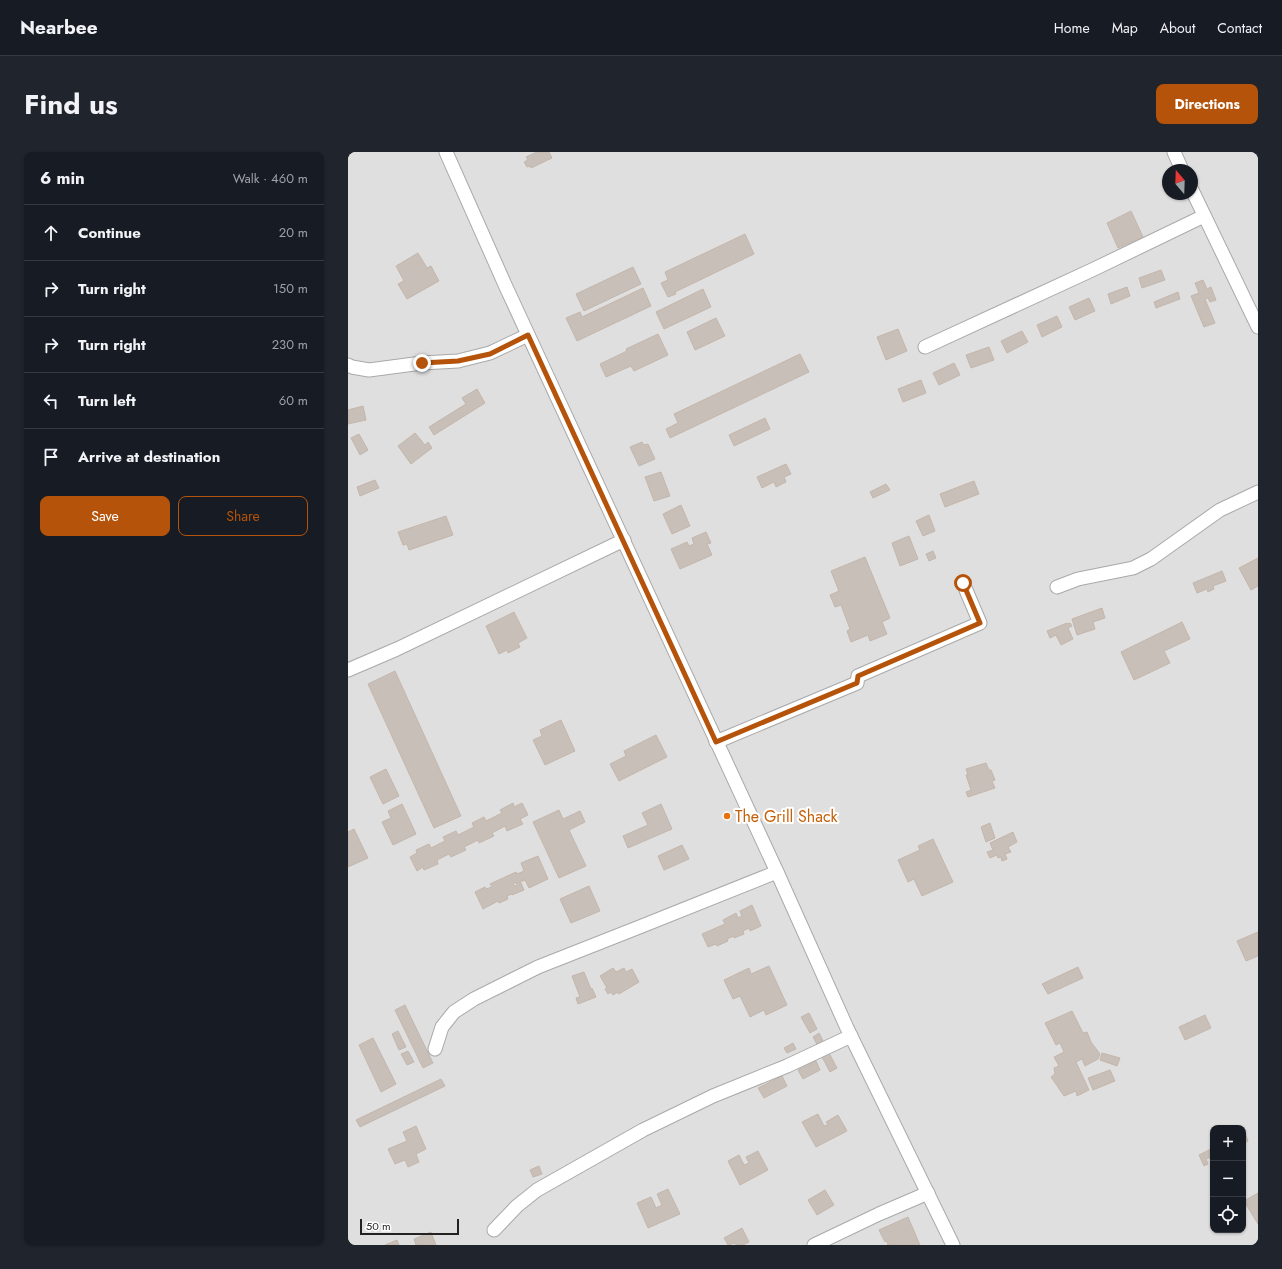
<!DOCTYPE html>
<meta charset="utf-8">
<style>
body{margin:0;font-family:Jost,sans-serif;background:#20242c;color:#f1f3f6}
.controls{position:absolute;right:12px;bottom:12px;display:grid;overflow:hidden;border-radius:8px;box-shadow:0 1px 3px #0004}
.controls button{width:36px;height:36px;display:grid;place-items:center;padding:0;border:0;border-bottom:1px solid #363941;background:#171b24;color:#f1f3f6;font:20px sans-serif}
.compass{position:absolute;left:814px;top:12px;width:36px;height:36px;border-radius:50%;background:#171b24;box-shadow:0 1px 3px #0004;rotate:341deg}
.scale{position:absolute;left:12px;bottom:10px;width:99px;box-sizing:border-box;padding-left:4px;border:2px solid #222;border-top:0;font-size:11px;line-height:14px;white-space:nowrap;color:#222;-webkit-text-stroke:3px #fff;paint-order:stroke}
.stop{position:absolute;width:12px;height:12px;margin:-9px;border:3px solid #b45309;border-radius:50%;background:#fff}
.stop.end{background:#b45309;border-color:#fff;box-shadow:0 1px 4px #0008}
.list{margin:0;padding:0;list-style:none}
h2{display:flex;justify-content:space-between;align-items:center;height:52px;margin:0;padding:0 16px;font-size:17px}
h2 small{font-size:13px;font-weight:400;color:#9ea1a6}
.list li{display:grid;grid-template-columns:26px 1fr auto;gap:12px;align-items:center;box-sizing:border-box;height:56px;padding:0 16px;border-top:1px solid #363941}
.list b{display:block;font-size:15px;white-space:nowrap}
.list em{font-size:13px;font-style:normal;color:#9ea1a6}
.actions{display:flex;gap:8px;padding:12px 16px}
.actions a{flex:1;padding:9px 0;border:1px solid #b45309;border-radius:8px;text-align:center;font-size:14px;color:#b45309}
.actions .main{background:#b45309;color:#fff}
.icon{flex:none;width:22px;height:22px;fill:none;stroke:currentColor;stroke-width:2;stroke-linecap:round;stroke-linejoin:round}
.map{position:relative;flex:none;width:910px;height:1093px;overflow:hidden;border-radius:8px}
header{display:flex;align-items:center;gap:24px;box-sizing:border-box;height:56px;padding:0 20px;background:#171b24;border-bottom:1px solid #363941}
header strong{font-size:19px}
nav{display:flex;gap:22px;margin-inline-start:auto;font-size:14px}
.intro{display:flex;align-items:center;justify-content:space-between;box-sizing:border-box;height:96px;padding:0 24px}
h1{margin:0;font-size:28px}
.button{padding:10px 18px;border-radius:8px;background:#b45309;color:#fff;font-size:14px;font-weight:700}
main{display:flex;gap:24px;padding:0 24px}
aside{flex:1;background:#171b24;border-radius:8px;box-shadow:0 1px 3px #0004}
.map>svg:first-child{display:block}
.residential{fill:#e0dfdf;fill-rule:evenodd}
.building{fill:#c7bfb8;stroke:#c4b6ab}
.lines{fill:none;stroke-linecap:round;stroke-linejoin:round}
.minor-casing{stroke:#a9a9a9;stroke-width:15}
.minor{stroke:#fff;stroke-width:13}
.route{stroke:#b45309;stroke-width:5}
.food-dot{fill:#e8710a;stroke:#fff;stroke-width:1.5}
.labels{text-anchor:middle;stroke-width:4;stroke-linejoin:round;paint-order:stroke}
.food-label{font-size:16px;fill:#c56008;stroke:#fff;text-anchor:start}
</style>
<header>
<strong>Nearbee</strong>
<nav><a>Home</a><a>Map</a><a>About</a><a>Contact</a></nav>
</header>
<div class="intro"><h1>Find us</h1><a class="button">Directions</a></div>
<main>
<aside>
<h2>6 min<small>Walk · 460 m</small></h2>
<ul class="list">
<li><svg class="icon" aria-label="ahead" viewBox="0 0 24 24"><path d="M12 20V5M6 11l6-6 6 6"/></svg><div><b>Continue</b></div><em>20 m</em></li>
<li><svg class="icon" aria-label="right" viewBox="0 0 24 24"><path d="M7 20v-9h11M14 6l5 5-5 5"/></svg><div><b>Turn right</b></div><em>150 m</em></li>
<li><svg class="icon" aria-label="right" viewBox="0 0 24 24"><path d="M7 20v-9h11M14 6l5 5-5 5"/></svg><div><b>Turn right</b></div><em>230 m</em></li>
<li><svg class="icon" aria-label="left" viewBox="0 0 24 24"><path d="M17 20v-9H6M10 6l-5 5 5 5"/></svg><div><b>Turn left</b></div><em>60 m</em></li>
<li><svg class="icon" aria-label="arrive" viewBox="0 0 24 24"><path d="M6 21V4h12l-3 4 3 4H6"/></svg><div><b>Arrive at destination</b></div></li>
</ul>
<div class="actions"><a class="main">Save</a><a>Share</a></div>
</aside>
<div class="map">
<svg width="910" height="1093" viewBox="0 0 910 1093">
<rect width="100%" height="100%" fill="#f2efe9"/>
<path class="residential" d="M 0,0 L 910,0 L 910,1093 L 0,1093 ZM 820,18 L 844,18 L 844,42 L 820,42 ZM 865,976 L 895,976 L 895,1078 L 865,1078 Z"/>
<g class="building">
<path d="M 189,0 L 201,0 L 204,6 L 183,16 L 182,14 L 179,15 L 176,10 L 180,8 L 178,5 Z"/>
<path d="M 783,59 L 795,85 L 770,96 L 759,71 Z"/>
<path d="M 397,82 L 406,102 L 327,140 L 328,142 L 320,145 L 313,131 L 320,128 L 317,120 Z"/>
<path d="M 70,101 L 79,116 L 83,114 L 91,129 L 59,147 L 50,132 L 56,129 L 48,114 Z"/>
<path d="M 285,115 L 293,132 L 236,159 L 228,142 Z"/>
<path d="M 813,118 L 817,128 L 794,136 L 791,126 Z"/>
<path d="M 855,128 L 859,137 L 863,135 L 868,148 L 862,150 L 860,146 L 857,147 L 867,171 L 856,175 L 843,144 L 851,141 L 847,131 Z"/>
<path d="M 779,135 L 782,144 L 763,152 L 760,142 Z"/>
<path d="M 295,136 L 303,154 L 229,189 L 218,166 L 232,160 L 234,165 Z"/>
<path d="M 355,137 L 363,155 L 316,177 L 308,160 Z"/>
<path d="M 830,140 L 832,147 L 808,156 L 806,150 Z"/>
<path d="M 741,146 L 747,159 L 727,168 L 721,155 Z"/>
<path d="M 709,164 L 714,175 L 694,185 L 689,173 Z"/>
<path d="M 368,166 L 377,184 L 347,198 L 339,180 Z"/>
<path d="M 550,177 L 559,199 L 538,208 L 529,185 Z"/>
<path d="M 674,179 L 680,190 L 659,201 L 653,189 Z"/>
<path d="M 310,182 L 320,203 L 286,219 L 283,214 L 258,225 L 252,212 L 279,199 L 278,197 Z"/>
<path d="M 641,195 L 646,208 L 623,216 L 618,203 Z"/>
<path d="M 452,202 L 461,220 L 322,286 L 318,277 L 330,271 L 326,262 Z"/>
<path d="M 606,211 L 612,223 L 591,233 L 585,221 Z"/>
<path d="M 573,228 L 578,241 L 555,250 L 550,237 Z"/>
<path d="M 129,237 L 137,251 L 86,283 L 81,275 L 118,252 L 114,246 Z"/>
<path d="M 15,254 L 18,268 L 0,272 L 0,258 Z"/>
<path d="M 417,266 L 422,277 L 386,294 L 381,283 Z"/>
<path d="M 67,281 L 77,293 L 80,290 L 84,296 L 63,312 L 50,294 Z"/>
<path d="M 11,282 L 20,298 L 12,303 L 3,286 Z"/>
<path d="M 294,290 L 296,293 L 300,292 L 307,307 L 291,314 L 282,295 Z"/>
<path d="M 438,312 L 443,322 L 436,325 L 438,330 L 428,335 L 426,330 L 414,336 L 409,325 Z"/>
<path d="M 313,320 L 322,344 L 306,349 L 297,325 Z"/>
<path d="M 27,328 L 31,336 L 12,344 L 9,335 Z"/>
<path d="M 626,329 L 631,342 L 597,355 L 592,342 Z"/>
<path d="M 538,332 L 542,338 L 525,346 L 522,340 Z"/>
<path d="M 333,353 L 342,374 L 324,382 L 315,362 Z"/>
<path d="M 581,363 L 587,379 L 575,384 L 568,369 Z"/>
<path d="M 98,364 L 105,383 L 61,398 L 59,392 L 55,393 L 50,380 Z"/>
<path d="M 358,380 L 363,391 L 359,392 L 364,403 L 332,417 L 323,397 L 339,390 L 341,394 L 346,392 L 344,386 Z"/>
<path d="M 561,384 L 570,407 L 552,414 L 544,391 Z"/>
<path d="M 585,399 L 588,406 L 581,409 L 578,402 Z"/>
<path d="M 517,405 L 542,466 L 534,470 L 539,482 L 522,489 L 520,483 L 503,490 L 499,479 L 502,477 L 493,453 L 487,455 L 482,443 L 491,439 L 483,419 Z"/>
<path d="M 910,406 L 910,434 L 903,438 L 891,416 Z"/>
<path d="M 874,419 L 878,429 L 865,434 L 866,437 L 860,440 L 859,437 L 849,441 L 845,431 Z"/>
<path d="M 754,456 L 757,466 L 745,470 L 747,477 L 729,483 L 724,467 Z"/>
<path d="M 166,460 L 179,486 L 170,491 L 172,495 L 160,501 L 159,498 L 151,502 L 138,474 Z"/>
<path d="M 834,470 L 842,487 L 816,499 L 822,511 L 786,528 L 773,500 Z"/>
<path d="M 719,471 L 719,472 L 722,471 L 724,474 L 720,476 L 725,487 L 713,493 L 708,483 L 702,486 L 699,479 Z"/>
<path d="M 47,519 L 113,664 L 86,676 L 20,532 Z"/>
<path d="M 213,568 L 227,599 L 197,613 L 185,588 L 194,584 L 192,578 Z"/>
<path d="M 308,583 L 319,605 L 271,629 L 262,612 L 278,604 L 276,599 Z"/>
<path d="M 638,611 L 641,618 L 643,618 L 647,628 L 644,629 L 647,636 L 620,645 L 618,640 L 623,638 L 618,623 L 620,623 L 618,617 Z"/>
<path d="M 38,617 L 51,644 L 35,652 L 22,625 Z"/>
<path d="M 165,651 L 166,655 L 174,651 L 180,663 L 172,667 L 175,672 L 159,679 L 157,674 L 144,681 L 146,684 L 131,691 L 130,688 L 116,695 L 118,698 L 103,705 L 101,702 L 89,708 L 90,712 L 76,718 L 75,715 L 69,719 L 62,705 L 69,701 L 68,698 L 81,692 L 83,696 L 97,689 L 95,685 L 108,679 L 110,683 L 126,675 L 124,671 L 136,665 L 138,669 L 154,661 L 152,658 Z"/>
<path d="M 54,652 L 68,682 L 45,693 L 34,670 L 43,666 L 40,659 Z"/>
<path d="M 313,652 L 324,677 L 280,696 L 275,684 L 300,673 L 294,661 Z"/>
<path d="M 211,658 L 215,667 L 232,659 L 237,670 L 221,678 L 238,714 L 211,726 L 185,670 Z"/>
<path d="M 642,671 L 647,686 L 638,690 L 633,675 Z"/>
<path d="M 6,677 L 20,706 L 0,715 L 0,680 Z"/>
<path d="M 665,680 L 669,690 L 660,695 L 663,700 L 657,702 L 659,707 L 654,709 L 653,705 L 650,706 L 649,703 L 642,706 L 639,700 L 645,698 L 642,691 Z"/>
<path d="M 585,687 L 605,730 L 574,744 L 566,727 L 560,730 L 550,708 L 572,698 L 570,694 Z"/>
<path d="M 334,693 L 341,707 L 316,718 L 310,704 Z"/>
<path d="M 190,704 L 200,727 L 181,736 L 177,728 L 168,732 L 168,730 L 165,732 L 167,734 L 173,731 L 176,738 L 164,743 L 164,742 L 159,744 L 160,747 L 151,751 L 150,749 L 135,757 L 127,740 L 137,735 L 138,737 L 144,735 L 142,732 L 168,720 L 169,722 L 176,719 L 173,711 Z"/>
<path d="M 241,734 L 252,759 L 223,771 L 212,747 Z"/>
<path d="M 404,753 L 413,774 L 402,779 L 401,776 L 395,779 L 396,782 L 386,786 L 386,784 L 379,787 L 380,789 L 369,794 L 368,792 L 360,795 L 354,782 L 377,772 L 375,768 L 388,761 L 390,766 L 394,764 L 392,759 Z"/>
<path d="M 910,780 L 910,804 L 898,809 L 889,789 Z"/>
<path d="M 421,814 L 439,853 L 418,863 L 416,858 L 402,865 L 392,844 L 385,847 L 376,828 L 401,816 L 403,822 Z"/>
<path d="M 730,815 L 735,826 L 700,842 L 694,832 Z"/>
<path d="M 265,816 L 268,820 L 276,816 L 278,820 L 284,817 L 291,830 L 271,842 L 270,840 L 265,843 L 263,840 L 260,842 L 257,837 L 259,836 L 252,824 Z"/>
<path d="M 236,820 L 243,837 L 244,836 L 248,845 L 230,852 L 228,846 L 232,845 L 224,824 Z"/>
<path d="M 57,853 L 85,911 L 75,916 L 47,858 Z"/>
<path d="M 724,859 L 735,881 L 739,880 L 743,890 L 752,902 L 750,907 L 737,914 L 734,907 L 728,910 L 741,938 L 729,944 L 728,939 L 716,944 L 703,925 L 707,922 L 706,916 L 711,914 L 706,905 L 716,900 L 712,891 L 708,893 L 697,871 Z"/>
<path d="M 461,861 L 469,877 L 462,881 L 453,865 Z"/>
<path d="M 857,863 L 863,876 L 837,888 L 831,875 Z"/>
<path d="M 50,879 L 58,895 L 51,898 L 44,882 Z"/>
<path d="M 471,881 L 477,893 L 471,896 L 465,885 Z"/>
<path d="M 25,886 L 48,932 L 33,940 L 11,893 Z"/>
<path d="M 445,891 L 448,897 L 439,901 L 436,896 Z"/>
<path d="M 60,899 L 66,910 L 59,913 L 53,902 Z"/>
<path d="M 481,901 L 489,916 L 482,920 L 474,905 Z"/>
<path d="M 754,901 L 772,906 L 769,914 L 752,908 Z"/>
<path d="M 468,909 L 472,918 L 455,927 L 450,918 Z"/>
<path d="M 762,918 L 767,929 L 745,938 L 740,926 Z"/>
<path d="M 434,924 L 439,934 L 416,946 L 410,936 Z"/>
<path d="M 93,927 L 97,934 L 12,975 L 8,968 Z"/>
<path d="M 470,962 L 476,974 L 480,973 L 478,970 L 490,963 L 499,979 L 468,995 L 454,970 Z"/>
<path d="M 68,974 L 78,997 L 68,1002 L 71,1010 L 60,1015 L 57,1008 L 47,1012 L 40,997 L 59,989 L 55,980 Z"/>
<path d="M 897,981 L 900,989 L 895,991 L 895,982 Z"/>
<path d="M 865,996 L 865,1004 L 858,1007 L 860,1012 L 856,1014 L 851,1003 Z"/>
<path d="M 410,999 L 420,1018 L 392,1033 L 380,1009 L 391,1003 L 396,1013 L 401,1011 L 398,1005 Z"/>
<path d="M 191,1014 L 194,1022 L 185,1025 L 182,1018 Z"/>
<path d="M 320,1037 L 332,1062 L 300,1076 L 289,1051 L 303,1045 L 308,1056 L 314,1053 L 309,1042 Z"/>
<path d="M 477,1038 L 486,1053 L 469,1063 L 460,1048 Z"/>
<path d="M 910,1041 L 910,1072 L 896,1049 Z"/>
<path d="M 560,1065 L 572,1093 L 539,1093 L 540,1092 L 539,1089 L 537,1090 L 531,1078 Z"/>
<path d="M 394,1076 L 401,1090 L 395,1093 L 388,1093 L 387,1091 L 380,1093 L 376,1086 Z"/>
<path d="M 83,1080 L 88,1093 L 68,1093 L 66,1087 Z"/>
<path d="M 49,1088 L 51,1093 L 37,1093 Z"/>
</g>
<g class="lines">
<g class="minor-casing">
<g id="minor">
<path d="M 98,0 L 158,135 L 429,720 L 499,876 L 605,1093"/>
<path d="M 826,0 L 834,18"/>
<path d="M 844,38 L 910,175"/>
<path d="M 577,195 L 744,118 L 856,64"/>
<path d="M 0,213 L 4,215 L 21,218 L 74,211 L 110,209 L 142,201 L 180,183"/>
<path d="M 709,435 L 730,427 L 785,416 L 803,407 L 872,358 L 910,340"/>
<path d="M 0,518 L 49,497 L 276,388"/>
<path d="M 368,590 L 509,531 L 510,524 L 632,471 L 615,431"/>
<path d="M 87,897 L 94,875 L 106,860 L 126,847 L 190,815 L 294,774 L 429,720"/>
<path d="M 146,1078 L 169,1054 L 189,1038 L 295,978 L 365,944 L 439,914 L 503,884"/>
<path d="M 466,1093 L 531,1062 L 580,1041"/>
</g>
</g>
<use href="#minor" class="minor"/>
</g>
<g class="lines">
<path class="route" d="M 74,211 L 110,209 L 142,202 L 180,183 L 368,590 L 509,531 L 510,524 L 632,471 L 615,431"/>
</g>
<circle class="food-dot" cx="379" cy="664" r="4"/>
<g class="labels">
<g class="food-label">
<text x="387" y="670">The Grill Shack</text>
</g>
</g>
</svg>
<div class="controls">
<button>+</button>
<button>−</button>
<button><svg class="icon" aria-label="locate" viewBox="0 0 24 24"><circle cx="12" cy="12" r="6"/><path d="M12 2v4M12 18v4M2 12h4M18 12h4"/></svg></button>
</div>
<svg class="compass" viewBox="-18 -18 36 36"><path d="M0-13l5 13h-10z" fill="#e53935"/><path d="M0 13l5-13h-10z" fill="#9ea1a6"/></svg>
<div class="scale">50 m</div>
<div class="stop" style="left:615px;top:431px"></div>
<div class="stop end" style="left:74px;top:211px"></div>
</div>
</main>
